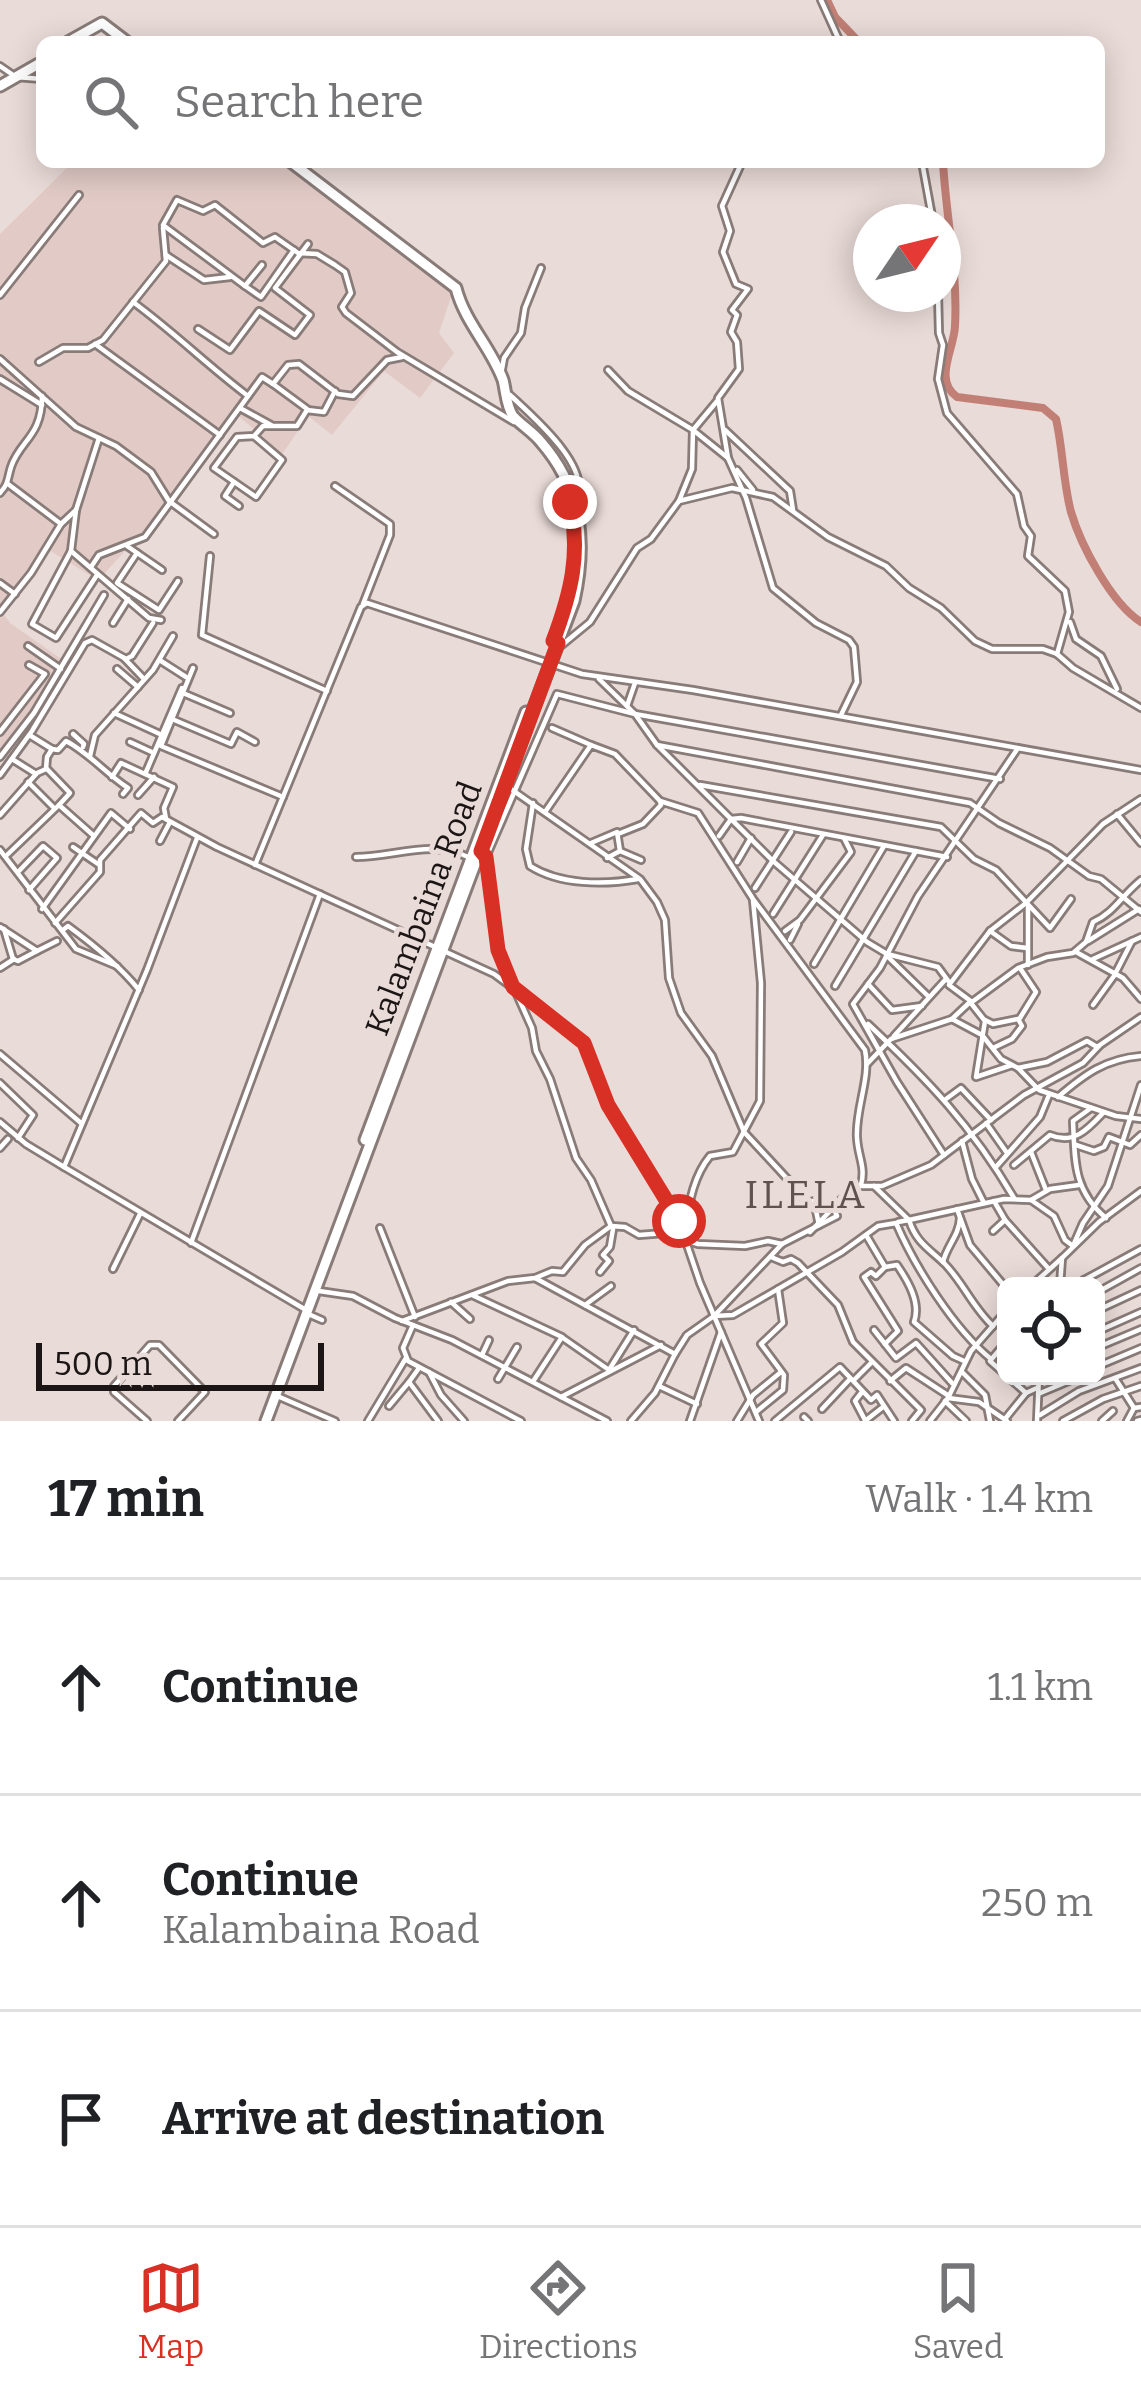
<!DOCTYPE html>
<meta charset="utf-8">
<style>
body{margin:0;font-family:Bitter,serif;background:#f6f6f6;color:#202124}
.controls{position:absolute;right:36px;bottom:36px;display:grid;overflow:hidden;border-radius:18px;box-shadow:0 6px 30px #0003}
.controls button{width:108px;height:108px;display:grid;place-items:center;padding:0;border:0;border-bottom:3px solid #e0e0e0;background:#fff;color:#202124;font:60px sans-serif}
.compass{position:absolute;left:853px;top:204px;width:108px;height:108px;border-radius:50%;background:#fff;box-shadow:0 6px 30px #0003;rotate:55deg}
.scale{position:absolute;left:36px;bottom:30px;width:288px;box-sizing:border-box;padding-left:12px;border:6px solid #1b1615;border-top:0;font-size:33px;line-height:42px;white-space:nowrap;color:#1b1615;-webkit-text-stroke:9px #e9dbd8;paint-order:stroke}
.stop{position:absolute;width:36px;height:36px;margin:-27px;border:9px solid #d93025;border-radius:50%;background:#fff}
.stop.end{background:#d93025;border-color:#fff;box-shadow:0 3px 12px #0008}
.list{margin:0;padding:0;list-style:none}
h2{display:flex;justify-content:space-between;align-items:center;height:156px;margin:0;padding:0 48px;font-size:51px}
h2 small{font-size:39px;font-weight:400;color:#757577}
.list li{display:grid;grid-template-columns:78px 1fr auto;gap:36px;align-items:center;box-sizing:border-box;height:216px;padding:0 48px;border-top:3px solid #e0e0e0}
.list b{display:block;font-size:45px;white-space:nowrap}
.list p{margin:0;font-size:39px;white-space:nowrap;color:#757577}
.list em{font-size:39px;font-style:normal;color:#757577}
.icon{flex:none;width:66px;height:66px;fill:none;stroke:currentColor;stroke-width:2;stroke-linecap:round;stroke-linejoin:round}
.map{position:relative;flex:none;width:1141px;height:1421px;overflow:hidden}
.search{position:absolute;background:#fff;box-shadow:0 6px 30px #0003;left:36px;right:36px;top:36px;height:132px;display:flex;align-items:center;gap:30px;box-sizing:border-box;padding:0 42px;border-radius:18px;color:#757577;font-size:45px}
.sheet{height:804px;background:#fff}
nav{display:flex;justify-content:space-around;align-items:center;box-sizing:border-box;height:168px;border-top:3px solid #e0e0e0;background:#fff;font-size:33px;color:#757577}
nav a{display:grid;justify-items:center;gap:6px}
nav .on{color:#d93025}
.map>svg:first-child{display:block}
.built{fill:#e2cbc7}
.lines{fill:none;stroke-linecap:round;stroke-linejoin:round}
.river{stroke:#c17f75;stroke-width:8}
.street-casing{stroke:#887b78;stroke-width:10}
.secondary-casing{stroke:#887b78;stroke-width:15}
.street{stroke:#fff;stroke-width:4.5}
.secondary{stroke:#fff;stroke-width:9}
.route{stroke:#d93025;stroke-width:15}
.labels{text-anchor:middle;stroke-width:10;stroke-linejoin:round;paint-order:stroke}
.street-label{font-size:33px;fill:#1b1615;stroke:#e9dbd8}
.quarter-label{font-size:39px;letter-spacing:3px;fill:#5f5351;stroke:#e9dbd8}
</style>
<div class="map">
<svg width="1141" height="1421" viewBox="0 0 1141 1421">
<rect width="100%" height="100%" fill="#e9dbd8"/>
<g class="built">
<path d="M 73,162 L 286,162 L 453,291 L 439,333 L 454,353 L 420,398 L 384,371 L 332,435 L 308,416 L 279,459 L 259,439 L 261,435 L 238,416 L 147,539 L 142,537 L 129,553 L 125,551 L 102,576 L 96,579 L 44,547 L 0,608 L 0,234 Z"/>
<path d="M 0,609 L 10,623 L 67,663 L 39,712 L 0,764 Z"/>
</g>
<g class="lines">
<g class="river">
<path d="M 827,0 L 835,17 L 859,42"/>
<path d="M 943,162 C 946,217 958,270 955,326 C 954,350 933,380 957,397 L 1043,408 L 1056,419 C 1063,449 1063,482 1071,512 C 1081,546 1112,604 1141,622"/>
</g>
<g class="street-casing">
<g id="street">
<path d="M 821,0 L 840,42"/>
<path d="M 0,66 L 16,77 L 42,79"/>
<path d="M 742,162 L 722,206 L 730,231 L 723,252 L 736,284 L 748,289 L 732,310 L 737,315 L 731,332 L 737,342 L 739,369 L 718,398 L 728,458 L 746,498 L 773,588 L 816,623 L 849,640 L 854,647 L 857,682 L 841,715"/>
<path d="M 922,162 L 933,222"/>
<path d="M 166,255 L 204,280 L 230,277"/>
<path d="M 262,265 L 245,286 L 163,225 L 177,200 L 203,211 L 215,205 L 263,243 L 275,237 L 298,253 L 317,254 L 335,265 L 345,272 L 351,293 L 342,307 L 346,313 L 397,352 L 514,422"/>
<path d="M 245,286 L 261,297 L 294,250"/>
<path d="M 938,294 L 939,333 L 943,345 L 938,379 L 947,413 L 1017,494 L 1024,526 L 1031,536 L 1028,556 L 1065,591 L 1069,612 L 1057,654"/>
<path d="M 0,295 L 79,195"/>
<path d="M 133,302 C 174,332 208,366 248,396"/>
<path d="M 198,329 L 230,350 L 259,311 L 295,335 L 310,315 L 275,288 L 308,244"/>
<path d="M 95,344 L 220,435"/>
<path d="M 0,359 L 76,427 L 116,446 L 151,472 L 169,501 L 214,534"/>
<path d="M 39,362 L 63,348 L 88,348 L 103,340 L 166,261 L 163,228"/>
<path d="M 502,369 L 504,358 L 521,333 L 525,308 L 541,268"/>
<path d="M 0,379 L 42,405"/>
<path d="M 273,384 L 307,409"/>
<path d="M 510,395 C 532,416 593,467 576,500"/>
<path d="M 718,400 L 693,430 L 728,458"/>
<path d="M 240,408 L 271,425"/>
<path d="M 725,430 L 790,491 L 793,510"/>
<path d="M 254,436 L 282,460 L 256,497 L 214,468 L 237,437 L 254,436 L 263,426 L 297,426 L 307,410 L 324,412 L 335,391"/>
<path d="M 99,438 L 76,510 L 71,551 L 149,618 L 161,620"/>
<path d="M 737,470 L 753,490"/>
<path d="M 234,482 L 225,496 L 239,506"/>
<path d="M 8,484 L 61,524"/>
<path d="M 335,486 L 390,524 L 390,535 L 363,604"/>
<path d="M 0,493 C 9,483 7,480 11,467 C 20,440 42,437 42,396"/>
<path d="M 679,501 L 732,488 L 773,497 L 828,537 L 886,566 L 909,588 L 941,608 L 975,641 L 992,649 L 1043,649 L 1057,654 L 1073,668 L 1141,708"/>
<path d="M 127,546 L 162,570"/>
<path d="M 71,551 L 32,624 L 56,638 L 97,575"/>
<path d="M 137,553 L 117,583 L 159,610 L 178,581"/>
<path d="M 210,556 L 202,635 L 327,691"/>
<path d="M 91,567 L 99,555 L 145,537 L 262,377 L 273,384 L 288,365 L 299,364 L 338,394 L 353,396 L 387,360 L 402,357"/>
<path d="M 0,583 L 15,594"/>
<path d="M 0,612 L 31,573 L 61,524 L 76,510"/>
<path d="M 1070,622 L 1076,639 L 1101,656 L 1117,689"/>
<path d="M 113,623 L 128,599"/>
<path d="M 553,641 L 562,645 L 590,622 L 637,548 L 651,539 L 679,501 L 692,469 L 693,430 L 628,391 L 608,370"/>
<path d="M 28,646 L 61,669"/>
<path d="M 124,658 L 144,679"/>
<path d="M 161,661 L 186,677"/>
<path d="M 193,668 L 172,719 L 231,744 L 237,732 L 255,742"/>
<path d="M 117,669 L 138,687"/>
<path d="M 599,679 L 635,714 L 1000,779"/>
<path d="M 183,693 L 230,713"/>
<path d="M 627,706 L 635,683"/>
<path d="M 114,713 L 162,735"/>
<path d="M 172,719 L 161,746 L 283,797"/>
<path d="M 552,728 L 591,745"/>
<path d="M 0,732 L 45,674 L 29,665"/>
<path d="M 73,734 L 84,744 L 83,747"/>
<path d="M 31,736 L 52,749"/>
<path d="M 130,742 L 154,753"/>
<path d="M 657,745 L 970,803 L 999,823 L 1050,848 L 1089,876 L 1101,879 L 1141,912"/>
<path d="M 90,756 L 95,735 L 153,670 L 173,636"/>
<path d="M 0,757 L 34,713 L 104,595"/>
<path d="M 12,759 L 36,774"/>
<path d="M 47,769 L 70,793 L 59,805 L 94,836"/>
<path d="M 146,772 L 182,688"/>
<path d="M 0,775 L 32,731 L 85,643 L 92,640 L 126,659 L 132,656 L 153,623"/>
<path d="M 112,777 L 121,763 L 173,787 L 164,808 L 166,819"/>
<path d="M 28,782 L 54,808"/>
<path d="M 505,785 L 640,879 L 657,902 L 665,920 L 669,978 L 681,1013 L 712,1056 L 744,1132 L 793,1185 L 805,1204 L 814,1201 L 819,1225"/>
<path d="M 700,785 L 941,827 L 974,859 L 996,870 L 1050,928 L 1071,899"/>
<path d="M 138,795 L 154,777"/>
<path d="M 1141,799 L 1103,824 L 1026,903 L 990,931 L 949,985 L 972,1002 L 1018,968 L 1047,957 L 1073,953 L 1086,942 L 1093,922 C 1114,913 1123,894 1141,880"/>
<path d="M 533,803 L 526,849 L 530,866 C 560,885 604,885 638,879"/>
<path d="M 545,812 L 591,745 L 615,754 L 660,801 L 698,813 L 753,899 L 865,1050 C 871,1078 855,1109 857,1138 C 858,1157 866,1167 861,1185"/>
<path d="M 1117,814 L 1141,843"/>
<path d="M 0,815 L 37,773 L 46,769 L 47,757 L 52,749 L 58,750 L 66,741 C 89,753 105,773 128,788 L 123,794"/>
<path d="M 618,834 L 643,824 L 661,805 L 660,801"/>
<path d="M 719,836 L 731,819 L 741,818 L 947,857"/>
<path d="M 197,838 L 147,970 L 64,1167 L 306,1310"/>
<path d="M 160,841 L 170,822"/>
<path d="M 591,843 L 617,832 L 620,851"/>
<path d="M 73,847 L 98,864"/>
<path d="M 0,850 L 76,949 L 117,966"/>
<path d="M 7,855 L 59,805"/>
<path d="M 356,857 C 394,857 432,839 468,857"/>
<path d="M 486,857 L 557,694 L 635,714 L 657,745 L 773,861 L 867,942 L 887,954 L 938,967 L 949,982"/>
<path d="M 607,858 L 620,851 L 641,860"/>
<path d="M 737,862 L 751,838"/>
<path d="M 255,865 L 361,607 L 367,603 L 582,674 L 693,690 L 1141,770"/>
<path d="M 19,871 L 43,846 L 57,858 L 29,890"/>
<path d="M 755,888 L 791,832"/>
<path d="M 42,909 L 111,813 L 130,829"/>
<path d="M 773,914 L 823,835"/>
<path d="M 55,923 L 100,872 L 100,860 L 141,813 L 153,823 L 162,817 L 217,847 L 494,974 L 577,1035 L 590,1054 L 608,1105 L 679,1221 L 700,1283 L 759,1421"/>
<path d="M 0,927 L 37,951 L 57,941"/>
<path d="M 4,929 L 13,959 L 18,961 L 37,951"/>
<path d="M 63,930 L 68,926 C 94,945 119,965 139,990"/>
<path d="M 785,931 L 800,920 L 851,852 L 844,838"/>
<path d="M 990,931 L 1011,946 L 1027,948"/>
<path d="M 790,940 L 798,924"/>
<path d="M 1088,941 L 1139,909"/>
<path d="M 1076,952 L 1123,978 L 1141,999"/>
<path d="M 886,955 L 929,997"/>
<path d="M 1093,959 L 1141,937"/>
<path d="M 814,964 L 884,846"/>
<path d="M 1028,965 L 1028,905"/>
<path d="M 0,968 L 14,959"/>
<path d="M 868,984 L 892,1010 L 922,1006"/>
<path d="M 835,986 L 916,851"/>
<path d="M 1093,1005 L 1114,976 L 1132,941"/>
<path d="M 1020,1018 L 1036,992 L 1020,968"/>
<path d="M 952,1019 L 970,1002 L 985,1021 L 976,1077 L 1012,1065"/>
<path d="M 985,1020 L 993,1024 L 1018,1019 L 1022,1026 L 1012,1039 L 993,1048"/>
<path d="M 868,1024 C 929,1081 971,1125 1014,1198"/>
<path d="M 894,1036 L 946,979"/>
<path d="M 0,1054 L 81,1123"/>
<path d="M 867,1064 L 891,1039 L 952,1019 L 982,1035 L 1001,1059 L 1018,1068 L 1039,1090 L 1116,1116 L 1141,1119"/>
<path d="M 1018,1068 L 1047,1062 L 1087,1041 L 1097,1047 L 1141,1017"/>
<path d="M 0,1083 L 33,1115 L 18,1138"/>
<path d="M 1058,1097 C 1085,1074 1105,1059 1141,1056"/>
<path d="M 946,1099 L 961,1088 L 991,1120"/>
<path d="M 1091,1108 L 1073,1121 C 1075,1161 1073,1190 1106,1218"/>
<path d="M 0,1122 L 26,1144 L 64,1167"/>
<path d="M 986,1123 L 1007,1153"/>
<path d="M 962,1141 L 972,1179 L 984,1203"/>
<path d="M 1076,1145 L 1094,1151 L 1104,1147 L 1109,1137 L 1130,1145 L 1141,1135"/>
<path d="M 0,1148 L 8,1139"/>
<path d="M 1031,1152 L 1046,1190"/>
<path d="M 944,1155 L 897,1082 L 853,1004 L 880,968 L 918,896 L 1018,748"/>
<path d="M 1014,1165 L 1050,1135 C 1074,1145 1088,1129 1103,1113"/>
<path d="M 996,1167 L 1040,1117 L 1049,1095"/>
<path d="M 874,1186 L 909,1220 L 1004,1199 L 1031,1200 L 1050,1189 L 1079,1185"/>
<path d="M 1031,1200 L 1054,1216 L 1065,1240 L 1073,1246"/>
<path d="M 994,1201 L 1005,1220 L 1049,1269"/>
<path d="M 957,1209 L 970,1245 L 1006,1288"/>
<path d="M 898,1222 L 909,1220 C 916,1242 928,1248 944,1263 C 963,1282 973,1308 993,1326"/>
<path d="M 611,1226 L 625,1227 L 639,1235 L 665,1233 L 698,1244 L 745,1246 L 768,1241 L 782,1244 L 837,1216 L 833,1207"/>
<path d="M 380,1228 L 415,1317"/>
<path d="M 993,1231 L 1005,1220"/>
<path d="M 810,1232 L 854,1186 L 882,1186 L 931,1165 L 1024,1095 L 1083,1063 L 1099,1046"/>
<path d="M 684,1234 C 689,1206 692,1178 710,1156 L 733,1152 L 760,1101 L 761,983 L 753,900"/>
<path d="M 866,1235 L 885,1267 L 897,1265 C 908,1281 921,1303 914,1322 L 953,1356 L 964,1361"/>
<path d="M 191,1243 L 320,894"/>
<path d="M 1073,1246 L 1083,1223 L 1108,1186 L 1141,1085"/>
<path d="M 771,1257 L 783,1262 L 791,1259 L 798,1263 L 838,1305 L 853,1342 L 921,1410 L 912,1421"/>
<path d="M 943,1262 C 947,1245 959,1236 960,1218"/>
<path d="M 113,1269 L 140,1214"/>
<path d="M 600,1272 L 609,1261 L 603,1255 L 610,1247 L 613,1229"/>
<path d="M 535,1278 L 675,1354 L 655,1393 L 631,1421"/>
<path d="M 1084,1280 L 1141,1249"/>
<path d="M 1031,1286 L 1062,1258"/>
<path d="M 1060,1286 L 1062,1258 L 1099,1222 L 1141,1191"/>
<path d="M 1077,1286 L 1084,1280 L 1087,1286"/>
<path d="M 319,1291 L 353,1296 L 395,1318 L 452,1340 L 607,1421"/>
<path d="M 1096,1293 L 1141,1268"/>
<path d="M 472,1295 L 562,1337 L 534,1380"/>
<path d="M 451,1302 L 470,1319"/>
<path d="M 585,1305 L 611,1286"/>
<path d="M 1096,1311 L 1141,1290"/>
<path d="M 306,1313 L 322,1320"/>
<path d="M 714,1316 L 733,1315 L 842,1252 L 878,1226 L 896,1223 C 915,1267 954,1329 991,1359"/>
<path d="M 402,1321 L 508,1281 L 535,1278 L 552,1271 L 563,1272 L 585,1245 L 611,1226 L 591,1180 L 576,1158 L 550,1079 L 536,1051 L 532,1028 L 501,959 L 485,855"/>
<path d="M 413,1325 L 403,1348 L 408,1361 L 521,1421"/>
<path d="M 874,1330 L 896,1358 L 916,1343 L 952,1383"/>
<path d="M 1096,1332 L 1141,1312"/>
<path d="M 563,1338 L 609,1370 L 634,1330"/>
<path d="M 1006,1342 L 990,1361 L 1026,1393"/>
<path d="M 885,1344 L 898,1331 L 864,1277 L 871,1272 L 876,1276 L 885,1267"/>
<path d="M 1096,1348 L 1141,1329"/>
<path d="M 675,1354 L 687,1335 L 714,1316 L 782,1244"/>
<path d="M 482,1355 L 489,1340"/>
<path d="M 1096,1367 L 1141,1348"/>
<path d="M 419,1368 L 409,1382 L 438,1421"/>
<path d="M 429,1372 L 441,1395 L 464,1421"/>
<path d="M 962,1372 L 985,1395 L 990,1421"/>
<path d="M 1115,1378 L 1134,1408"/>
<path d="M 498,1379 L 517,1347"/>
<path d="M 854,1380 L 871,1363"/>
<path d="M 890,1381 L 906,1368 L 949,1396"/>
<path d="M 659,1386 L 697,1404"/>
<path d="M 862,1392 L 855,1401 L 865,1420"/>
<path d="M 1038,1394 L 1081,1376"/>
<path d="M 275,1395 L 335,1421"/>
<path d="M 561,1397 L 661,1345"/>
<path d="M 948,1398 L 979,1402 L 1007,1421"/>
<path d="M 945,1401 L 966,1421"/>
<path d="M 389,1406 L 409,1382"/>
<path d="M 822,1409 L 850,1379"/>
<path d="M 756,1412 L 783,1390 L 784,1375 L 761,1344 L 783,1323 L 778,1289"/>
<path d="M 1040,1415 L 1079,1391 L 1141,1368"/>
<path d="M 804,1417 L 808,1421"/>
<path d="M 1005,1419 L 1026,1393 L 1037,1388"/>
<path d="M 147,1421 L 114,1392 L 114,1386 L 150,1345 L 159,1345 L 205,1392 L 178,1421"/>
<path d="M 368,1421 L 406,1358"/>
<path d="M 690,1421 L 721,1332"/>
<path d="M 737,1421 L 753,1395 L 781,1372"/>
<path d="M 775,1421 L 840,1367 L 871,1400 L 877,1395 L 894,1421"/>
<path d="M 865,1421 L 883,1407"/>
<path d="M 930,1421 L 948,1398 L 971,1351 L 1006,1311"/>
<path d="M 1037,1421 L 1039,1376"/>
<path d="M 1063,1421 L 1103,1399 L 1141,1386"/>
<path d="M 1102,1421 L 1113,1411"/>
<path d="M 1127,1421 L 1134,1408 L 1141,1407"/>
<path d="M 1137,1421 L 1141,1420"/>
</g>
</g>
<g class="secondary-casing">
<g id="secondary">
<path d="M 68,42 L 102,23 L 127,42"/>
<path d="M 0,86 L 42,62"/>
<path d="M 365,1140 L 526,712"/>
<path d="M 266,1421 L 574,601 C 587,542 582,489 541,442 C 533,432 521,425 513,416 C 506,406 506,391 503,380 C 491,347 465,323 456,288 L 291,162"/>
</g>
</g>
<use href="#street" class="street"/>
<use href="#secondary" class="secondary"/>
</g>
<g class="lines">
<path class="route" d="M 570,502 C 581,554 571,593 553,641 L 558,643 L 481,851 L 486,857 L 498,950 L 513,987 L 584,1043 L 608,1105 L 679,1221"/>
</g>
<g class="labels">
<g class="street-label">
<text transform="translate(423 908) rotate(-69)" y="12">Kalambaina Road</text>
</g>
<g class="quarter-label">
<text x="806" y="1208">ILELA</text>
</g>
</g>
</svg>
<div class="controls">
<button><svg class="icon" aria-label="locate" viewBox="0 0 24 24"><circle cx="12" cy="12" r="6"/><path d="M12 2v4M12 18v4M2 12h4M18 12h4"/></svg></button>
</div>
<svg class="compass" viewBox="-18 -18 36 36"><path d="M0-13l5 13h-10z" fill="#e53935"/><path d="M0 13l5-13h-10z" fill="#757577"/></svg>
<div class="scale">500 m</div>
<div class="stop" style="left:679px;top:1221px"></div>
<div class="stop end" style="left:570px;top:502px"></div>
<div class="search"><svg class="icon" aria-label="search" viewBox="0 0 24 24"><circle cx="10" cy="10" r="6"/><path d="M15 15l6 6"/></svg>Search here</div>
</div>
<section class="sheet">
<h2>17 min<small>Walk · 1.4 km</small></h2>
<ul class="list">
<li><svg class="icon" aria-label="ahead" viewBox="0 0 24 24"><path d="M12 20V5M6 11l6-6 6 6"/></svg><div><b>Continue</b></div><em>1.1 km</em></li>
<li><svg class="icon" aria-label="ahead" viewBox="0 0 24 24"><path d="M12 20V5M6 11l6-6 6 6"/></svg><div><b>Continue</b><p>Kalambaina Road</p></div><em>250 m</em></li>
<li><svg class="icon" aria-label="arrive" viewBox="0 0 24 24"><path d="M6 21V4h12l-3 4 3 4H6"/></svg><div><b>Arrive at destination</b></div></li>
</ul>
</section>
<nav>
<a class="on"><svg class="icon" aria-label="map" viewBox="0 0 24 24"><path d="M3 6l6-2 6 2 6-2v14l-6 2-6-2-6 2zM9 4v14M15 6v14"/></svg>Map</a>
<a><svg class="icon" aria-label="directions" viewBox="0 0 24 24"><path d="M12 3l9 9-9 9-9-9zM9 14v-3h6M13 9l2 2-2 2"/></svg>Directions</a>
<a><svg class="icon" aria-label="saved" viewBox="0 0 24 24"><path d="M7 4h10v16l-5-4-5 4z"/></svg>Saved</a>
</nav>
